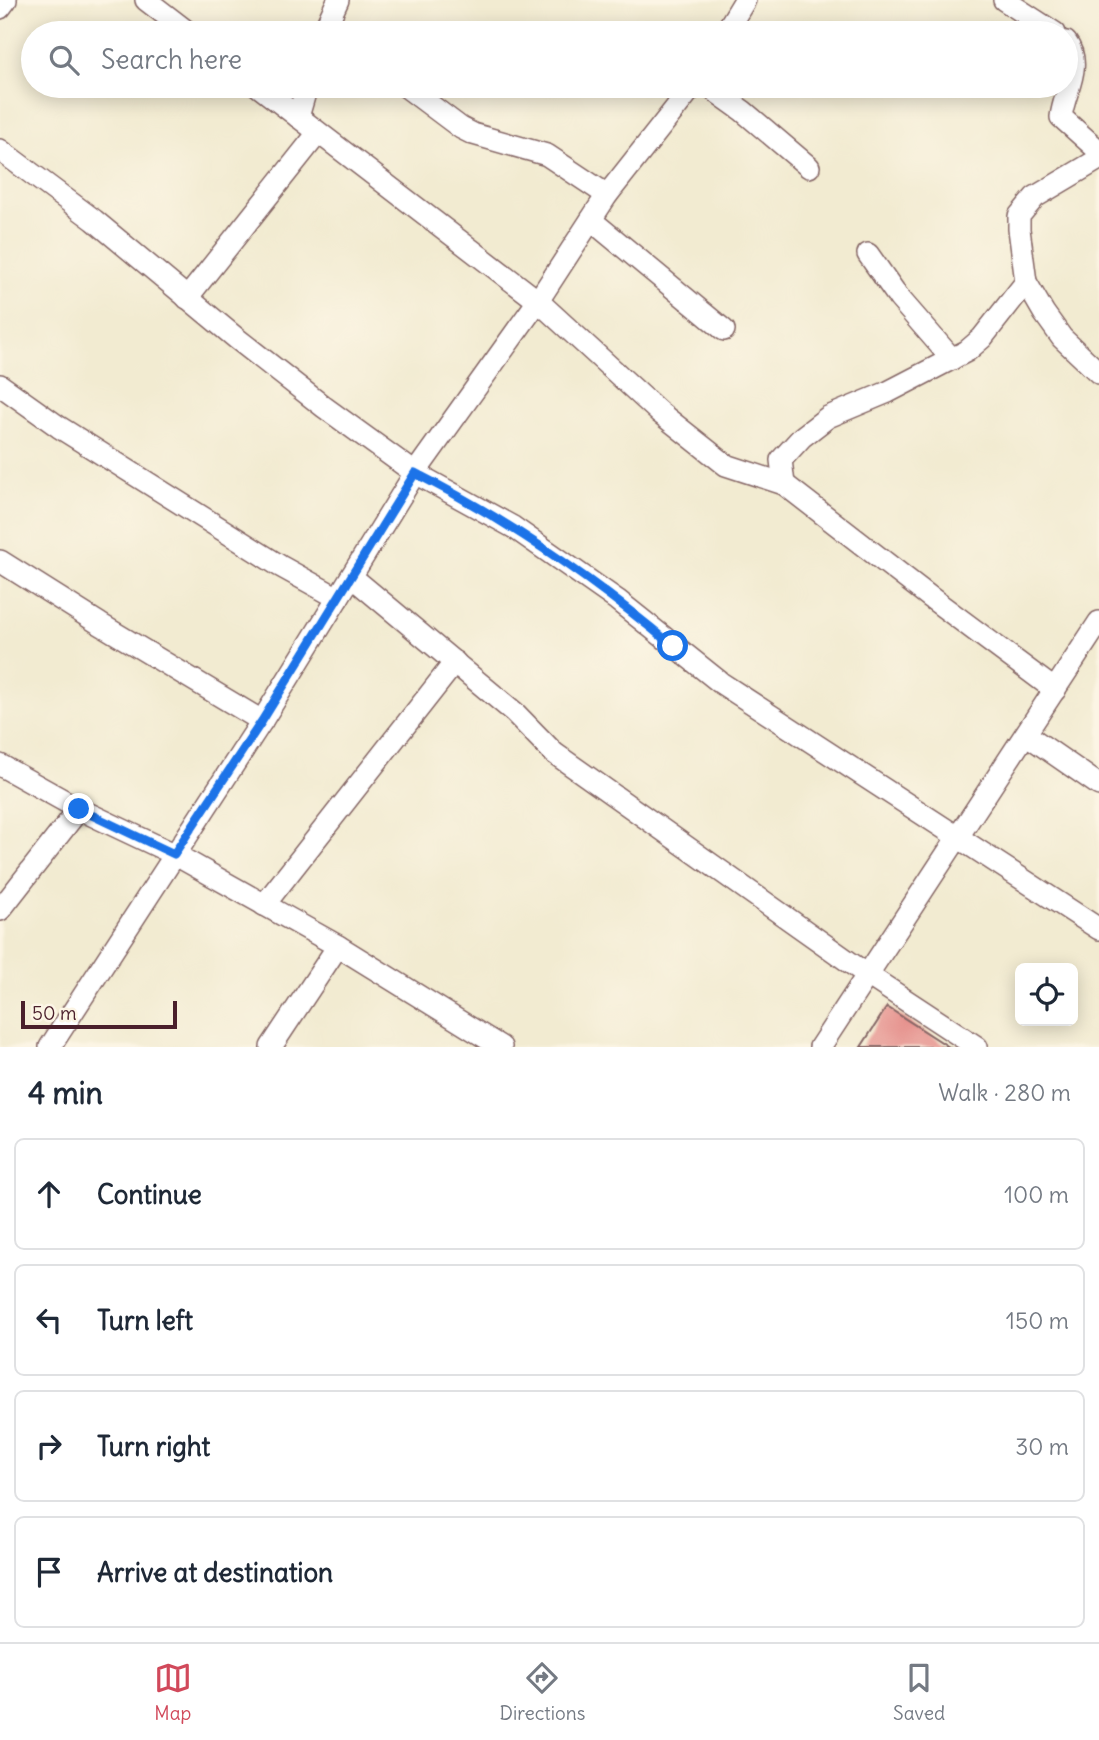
<!DOCTYPE html>
<meta charset="utf-8">
<style>
body{margin:0;font-family:Delius,sans-serif;background:#f2f2f3;color:#1f2937}
.controls{position:absolute;right:21px;bottom:21px;display:grid;overflow:hidden;border-radius:10px;box-shadow:0 4px 18px #0003}
.controls button{width:63px;height:63px;display:grid;place-items:center;padding:0;border:0;border-bottom:2px solid #e0e1e3;background:#fff;color:#1f2937;font:35px sans-serif}
.scale{position:absolute;left:21px;bottom:18px;width:156px;box-sizing:border-box;padding-left:7px;border:4px solid #4a1f2b;border-top:0;font-size:19px;line-height:24px;white-space:nowrap;color:#4a1f2b;-webkit-text-stroke:5px #fcf5e5;paint-order:stroke}
.stop{position:absolute;width:21px;height:21px;margin:-16px;border:5px solid #1a73e8;border-radius:50%;background:#fff}
.stop.end{background:#1a73e8;border-color:#fff;box-shadow:0 2px 7px #0008}
.list{margin:0;padding:0;list-style:none}
h2{display:flex;justify-content:space-between;align-items:center;height:91px;margin:0;padding:0 28px;font-size:30px}
h2 small{font-size:23px;font-weight:400;color:#747a83}
.list li{display:grid;grid-template-columns:46px 1fr auto;gap:21px;align-items:center;box-sizing:border-box;height:112px;margin:0 14px 14px;padding:0 14px;border:2px solid #e0e1e3;border-radius:10px}
.list b{display:block;font-size:26px;white-space:nowrap}
.list em{font-size:23px;font-style:normal;color:#747a83}
.icon{flex:none;width:38px;height:38px;fill:none;stroke:currentColor;stroke-width:2;stroke-linecap:round;stroke-linejoin:round}
.map{position:relative;flex:none;width:1099px;height:1047px;overflow:hidden}
.search{position:absolute;background:#fff;box-shadow:0 4px 18px #0003;left:21px;right:21px;top:21px;height:77px;display:flex;align-items:center;gap:18px;box-sizing:border-box;padding:0 24px;border-radius:38px;color:#747a83;font-size:26px}
.sheet{height:595px;background:#fff}
nav{display:flex;justify-content:space-around;align-items:center;box-sizing:border-box;height:98px;border-top:2px solid #e0e1e3;background:#fff;font-size:19px;color:#747a83}
nav a{display:grid;justify-items:center;gap:4px}
nav .on{color:#d1495b}
.map>svg:first-child{display:block}
.building{fill:#e58f8b}
.lines{fill:none;stroke-linecap:round;stroke-linejoin:round}
.street-casing{stroke:#856665;stroke-width:24}
.street{stroke:#fff;stroke-width:21}
.route{stroke:#1a73e8;stroke-width:9}
</style>
<div class="map">
<svg width="1099" height="1047" viewBox="0 0 1099 1047">
<rect width="100%" height="100%" fill="#fcf5e5"/>
<filter id="ink" filterUnits="userSpaceOnUse"><feTurbulence type="fractalNoise" baseFrequency=".0143" numOctaves="2"/><feDisplacementMap in="SourceGraphic" scale="14" xChannelSelector="R" yChannelSelector="G"/><feConvolveMatrix kernelMatrix="1 2 1 2 8 2 1 2 1" color-interpolation-filters="sRGB"/></filter>
<filter id="wash" filterUnits="userSpaceOnUse"><feTurbulence type="fractalNoise" baseFrequency=".00686" numOctaves="4" result="noise"/><feDisplacementMap in="SourceGraphic" scale="28" xChannelSelector="R" yChannelSelector="G"/><feGaussianBlur stdDeviation="1.57" result="paint"/><feColorMatrix in="noise" values="0 0 0 0 0 0 0 0 0 0 0 0 0 0 0 0 0 1.4 0 .05"/><feComposite in="paint" operator="in"/></filter>
<g filter="url(#wash)">
<rect width="100%" height="100%" fill="#f2ebd1"/>
<g id="blocks">
<path class="building" d="M 887,1007 L 949,1047 L 861,1047 Z"/>
</g>
</g>
<g filter="url(#ink)">
<use href="#blocks" fill-opacity="0" stroke="#856665" stroke-width="2"/>
<g class="lines">
<g class="street-casing">
<g id="street">
<path d="M 146,0 L 189,33"/>
<path d="M 1004,0 L 1055,33"/>
<path d="M 0,8 L 6,0"/>
<path d="M 323,33 L 338,0"/>
<path d="M 725,33 L 745,0"/>
<path d="M 1066,42 C 1084,66 1064,91 1061,117 L 1099,151"/>
<path d="M 258,86 L 538,301 L 659,412 L 726,465 L 784,484 L 930,597 L 1055,690"/>
<path d="M 405,86 L 461,128 L 473,134 L 547,155 L 607,195"/>
<path d="M 708,86 L 743,111 L 809,167"/>
<path d="M 298,117 L 307,86"/>
<path d="M 0,150 L 94,220 L 236,338 L 324,407 L 415,473 L 513,527 L 617,600 L 721,683 L 1099,929"/>
<path d="M 1099,159 L 1035,197 L 1019,216 L 1019,229 L 1026,282 L 1044,313 L 1062,338 L 1099,373"/>
<path d="M 591,220 L 724,330"/>
<path d="M 868,254 L 899,298 L 952,359"/>
<path d="M 187,298 L 318,133"/>
<path d="M 0,385 L 59,427 L 280,566 L 338,598"/>
<path d="M 784,484 L 781,460 L 802,437 L 828,417 L 888,392 L 967,351 L 982,338 L 1026,282"/>
<path d="M 0,561 L 100,624 L 262,721"/>
<path d="M 352,577 L 514,712 L 554,753 L 869,976 L 977,1047"/>
<path d="M 1027,735 L 1099,785"/>
<path d="M 0,765 L 79,809 L 174,854 L 338,946 L 501,1047"/>
<path d="M 264,905 L 455,662"/>
<path d="M 0,910 L 79,809"/>
<path d="M 50,1047 L 262,721 L 415,473 L 538,301 L 607,195 L 693,86"/>
<path d="M 271,1047 L 338,946"/>
<path d="M 820,1047 L 1099,622"/>
</g>
</g>
<use href="#street" class="street"/>
</g>
</g>
<g class="lines" filter="url(#ink)">
<path class="route" d="M 79,809 L 174,854 L 262,721 L 415,473 C 508,520 593,579 673,646"/>
</g>
</svg>
<div class="controls">
<button><svg class="icon" aria-label="locate" viewBox="0 0 24 24"><circle cx="12" cy="12" r="6"/><path d="M12 2v4M12 18v4M2 12h4M18 12h4"/></svg></button>
</div>
<div class="scale">50 m</div>
<div class="stop" style="left:673px;top:646px"></div>
<div class="stop end" style="left:79px;top:809px"></div>
<div class="search"><svg class="icon" aria-label="search" viewBox="0 0 24 24"><circle cx="10" cy="10" r="6"/><path d="M15 15l6 6"/></svg>Search here</div>
</div>
<section class="sheet">
<h2>4 min<small>Walk · 280 m</small></h2>
<ul class="list">
<li><svg class="icon" aria-label="ahead" viewBox="0 0 24 24"><path d="M12 20V5M6 11l6-6 6 6"/></svg><div><b>Continue</b></div><em>100 m</em></li>
<li><svg class="icon" aria-label="left" viewBox="0 0 24 24"><path d="M17 20v-9H6M10 6l-5 5 5 5"/></svg><div><b>Turn left</b></div><em>150 m</em></li>
<li><svg class="icon" aria-label="right" viewBox="0 0 24 24"><path d="M7 20v-9h11M14 6l5 5-5 5"/></svg><div><b>Turn right</b></div><em>30 m</em></li>
<li><svg class="icon" aria-label="arrive" viewBox="0 0 24 24"><path d="M6 21V4h12l-3 4 3 4H6"/></svg><div><b>Arrive at destination</b></div></li>
</ul>
</section>
<nav>
<a class="on"><svg class="icon" aria-label="map" viewBox="0 0 24 24"><path d="M3 6l6-2 6 2 6-2v14l-6 2-6-2-6 2zM9 4v14M15 6v14"/></svg>Map</a>
<a><svg class="icon" aria-label="directions" viewBox="0 0 24 24"><path d="M12 3l9 9-9 9-9-9zM9 14v-3h6M13 9l2 2-2 2"/></svg>Directions</a>
<a><svg class="icon" aria-label="saved" viewBox="0 0 24 24"><path d="M7 4h10v16l-5-4-5 4z"/></svg>Saved</a>
</nav>
